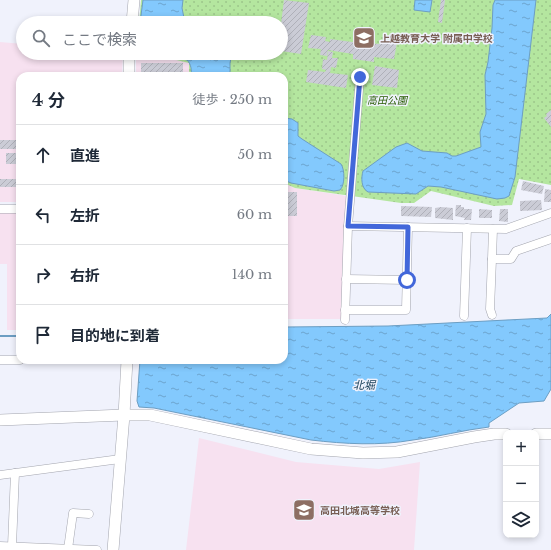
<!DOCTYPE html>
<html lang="ja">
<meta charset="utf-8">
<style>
body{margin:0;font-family:"Libre Baskerville","Noto Sans JP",serif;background:#f2f2f3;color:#1f2937}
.controls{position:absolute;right:12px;bottom:12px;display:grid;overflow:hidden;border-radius:8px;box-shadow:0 2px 6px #0003}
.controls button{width:36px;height:36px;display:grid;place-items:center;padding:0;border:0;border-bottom:1px solid #e0e1e3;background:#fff;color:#1f2937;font:20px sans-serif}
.stop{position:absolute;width:12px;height:12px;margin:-9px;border:3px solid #4267da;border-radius:50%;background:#fff}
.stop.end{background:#4267da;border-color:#fff;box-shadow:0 1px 4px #0008}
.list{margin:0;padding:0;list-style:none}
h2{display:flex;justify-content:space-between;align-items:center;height:52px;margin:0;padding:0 16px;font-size:17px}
h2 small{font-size:13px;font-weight:400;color:#747a83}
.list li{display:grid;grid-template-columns:26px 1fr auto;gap:12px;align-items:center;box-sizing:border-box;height:60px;padding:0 16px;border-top:1px solid #e0e1e3}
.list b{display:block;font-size:15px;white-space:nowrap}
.list em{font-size:13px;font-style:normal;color:#747a83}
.icon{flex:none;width:22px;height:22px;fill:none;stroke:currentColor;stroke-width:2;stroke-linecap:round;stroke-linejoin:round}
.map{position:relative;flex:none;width:551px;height:550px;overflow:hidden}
.search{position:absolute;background:#fff;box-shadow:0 2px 6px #0003;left:16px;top:16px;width:272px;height:44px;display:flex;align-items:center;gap:10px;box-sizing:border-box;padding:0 14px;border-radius:22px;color:#747a83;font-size:15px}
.panel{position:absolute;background:#fff;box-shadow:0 2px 6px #0003;left:16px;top:72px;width:272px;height:292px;border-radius:12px}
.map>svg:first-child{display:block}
.education{fill:#f7e1f0}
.park{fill:url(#park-dots)}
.water{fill:url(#water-ripples);stroke:#6c9ec3}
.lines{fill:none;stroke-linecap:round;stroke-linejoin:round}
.stream{stroke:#6c9ec3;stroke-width:2}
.building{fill:url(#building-hatch)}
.street-casing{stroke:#a3a5ae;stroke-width:9}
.secondary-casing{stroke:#a3a5ae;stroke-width:12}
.street{stroke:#fff;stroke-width:8}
.secondary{stroke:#fff;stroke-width:11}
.route{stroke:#4267da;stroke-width:5}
.labels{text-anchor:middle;stroke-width:3;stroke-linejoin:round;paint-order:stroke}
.education-label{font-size:10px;font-weight:bold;fill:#785e54;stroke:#f0f2fc;text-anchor:start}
.park-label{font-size:10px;font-style:italic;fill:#275b00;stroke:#f0f2fc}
.water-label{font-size:11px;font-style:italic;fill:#1b415b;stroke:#f0f2fc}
</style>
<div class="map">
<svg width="551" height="550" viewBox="0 0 551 550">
<defs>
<pattern id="park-dots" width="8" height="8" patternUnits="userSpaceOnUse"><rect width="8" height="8" fill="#b4e69f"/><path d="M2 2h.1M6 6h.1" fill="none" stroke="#9cc68a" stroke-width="1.8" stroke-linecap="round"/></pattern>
<pattern id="water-ripples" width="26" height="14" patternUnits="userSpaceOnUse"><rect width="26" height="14" fill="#83c9fd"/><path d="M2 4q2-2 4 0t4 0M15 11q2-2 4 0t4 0" fill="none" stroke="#6ca4ce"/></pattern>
<pattern id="building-hatch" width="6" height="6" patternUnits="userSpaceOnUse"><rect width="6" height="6" fill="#cbccd6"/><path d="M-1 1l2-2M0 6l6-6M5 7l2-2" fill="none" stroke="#afb0b9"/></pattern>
</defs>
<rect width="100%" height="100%" fill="#f0f2fc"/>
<g class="education">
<path d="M 0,42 L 23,44 L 23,53 L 123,53 L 122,76 L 20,76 L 20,202 L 0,202 Z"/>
<path d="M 136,53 L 147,53 L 189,63 L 189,76 L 136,76 Z"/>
<path d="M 284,183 L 295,188 L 347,196 L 343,319 L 284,319 Z"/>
<path d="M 0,213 L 20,213 L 20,330 L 7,330 L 7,264 L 0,264 Z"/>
<path d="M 199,438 L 296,462 L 379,469 L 420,462 L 414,550 L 186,550 Z"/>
</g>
<path class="park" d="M 141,0 L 551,0 L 551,185 L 519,179 L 512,205 L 494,206 L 431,191 L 414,203 L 401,203 L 295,188 L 284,183 L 284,76 L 189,76 L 189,63 L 147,53 L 281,53 L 281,23 L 139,23 Z"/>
<g class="water">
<path d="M 143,0 L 183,0 L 182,8 L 184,18 L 191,22 L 203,23 L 140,23 Z"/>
<path d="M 415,0 L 432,0 L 430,12 L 414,10 Z"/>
<path d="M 495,0 L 536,0 L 515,177 L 509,196 L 505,198 L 497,199 L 441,187 L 428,186 L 416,194 L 368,192 C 361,188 361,178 363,171 L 396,147 L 407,143 L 422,151 L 447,153 L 452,156 L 456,156 L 481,147 L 480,132 L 486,114 L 485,75 L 488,62 L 492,28 L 493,5 Z"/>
<path d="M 158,53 L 232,53 L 230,63 L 230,76 L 191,76 C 192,70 191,64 187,60 Z"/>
<path d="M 284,118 L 292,119 L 298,123 L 298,136 L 302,139 L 341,164 C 345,170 345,185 340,190 L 334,191 L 291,183 L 284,180 Z"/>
<path d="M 551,314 L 551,389 L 544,401 L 519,403 L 489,423 L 489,427 C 463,430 438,437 413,440 C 379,446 345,444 311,440 L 154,408 L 139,407 L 137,401 L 140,360 L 284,360 L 284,327 L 388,326 L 547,318 Z"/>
</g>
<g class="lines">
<path class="stream" d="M 0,336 L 20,336"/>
</g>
<g class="building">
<path d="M 284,0 L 309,3 L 301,54 L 281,51 L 281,24 Z"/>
<path d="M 441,0 L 445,0 L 442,23 L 438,22 Z"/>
<path d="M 311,35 L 326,37 L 325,41 L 330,42 L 330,39 L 367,44 L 367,47 L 368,47 L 369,43 L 380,44 L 387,41 L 397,42 L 394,59 L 374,57 L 374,62 L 353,59 L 353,54 L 328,50 L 327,56 L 320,55 L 321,49 L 308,48 Z"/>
<path d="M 328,51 L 333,52 L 332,58 L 338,58 L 336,68 L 331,67 L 330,73 L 348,75 L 346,88 L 306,82 L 308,70 L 325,72 L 326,70 L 322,69 L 323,59 L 327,60 Z"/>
<rect x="141" y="63" width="42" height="13"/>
<path d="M 375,66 L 399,70 L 397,88 L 372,85 Z"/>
<path d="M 551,110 L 551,127 L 544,118 L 547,116 L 546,114 Z"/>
<rect x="0" y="140" width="18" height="9"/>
<rect x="6" y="153" width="13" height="11"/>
<rect x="0" y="179" width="17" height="8"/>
<path d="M 523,181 L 544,186 L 542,194 L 521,190 Z"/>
<path d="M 545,189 L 551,190 L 551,202 L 544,202 Z"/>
<rect x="284" y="192" width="13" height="24"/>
<path d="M 541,200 L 542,210 L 520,211 L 520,201 Z"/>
<path d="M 456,205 L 461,205 L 461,207 L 464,207 L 464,209 L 472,209 L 471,220 L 464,220 L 465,218 L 455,216 Z"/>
<path d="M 401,206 L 432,207 L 431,217 L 401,216 Z"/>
<path d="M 441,207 L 453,208 L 453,220 L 435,218 L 435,208 Z"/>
<path d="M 479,209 L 492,210 L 492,218 L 479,218 Z"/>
<path d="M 500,209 L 508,209 L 508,222 L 499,221 Z"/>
</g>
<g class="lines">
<g class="street-casing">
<g id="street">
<path d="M 0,209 L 20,209"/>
<path d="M 348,226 L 506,229 L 551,213"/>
<path d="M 493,229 L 492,259 L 511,259 L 516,251 L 551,239"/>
<path d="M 346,279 L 407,280"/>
<path d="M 345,310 L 406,310 L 408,227"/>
<path d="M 492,315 L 490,309 L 492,259"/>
<path d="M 464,316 L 467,228"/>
<path d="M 345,320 L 348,226 L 360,77"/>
<path d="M 0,360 L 20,360"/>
<path d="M 0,475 L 120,459"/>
<path d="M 0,546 L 97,550"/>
<path d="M 12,546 L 15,473"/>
<path d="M 68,549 L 73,513 L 89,514"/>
</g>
</g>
<g class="secondary-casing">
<g id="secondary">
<path d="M 132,23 L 134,0"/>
<path d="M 129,53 L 129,76"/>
<path d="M 0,420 L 124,415 L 150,415 L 311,449 L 363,453 L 397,452 L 474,437 L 494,434 L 506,434"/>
<path d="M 536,434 L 551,434"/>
<path d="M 113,550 L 124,415 L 127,360"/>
</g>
</g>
<use href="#street" class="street"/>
<use href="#secondary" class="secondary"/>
</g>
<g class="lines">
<path class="route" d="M 360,77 L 348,226 L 408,227 L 407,280"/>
</g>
<defs>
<g id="school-square" transform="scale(1.15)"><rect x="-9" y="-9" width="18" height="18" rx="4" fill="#8d6e63" stroke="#f0f2fc"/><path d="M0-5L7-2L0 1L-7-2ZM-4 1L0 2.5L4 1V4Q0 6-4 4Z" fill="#fff"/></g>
</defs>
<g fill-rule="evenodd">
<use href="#school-square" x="364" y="38"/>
<use href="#school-square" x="304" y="510"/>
</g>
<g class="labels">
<g class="education-label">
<text x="380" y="42">上越教育大学 附属中学校</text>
<text x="320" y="514">高田北城高等学校</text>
</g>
<g class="park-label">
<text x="387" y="104">高田公園</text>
</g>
<g class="water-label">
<text x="364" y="389">北堀</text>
</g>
</g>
</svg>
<div class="controls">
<button>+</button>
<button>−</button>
<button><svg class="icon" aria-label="layers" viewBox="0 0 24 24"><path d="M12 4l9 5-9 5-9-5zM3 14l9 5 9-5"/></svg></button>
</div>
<div class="stop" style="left:407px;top:280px"></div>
<div class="stop end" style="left:360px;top:77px"></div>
<div class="search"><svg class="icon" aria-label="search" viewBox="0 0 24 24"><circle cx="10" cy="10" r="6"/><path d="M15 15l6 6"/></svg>ここで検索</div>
<section class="panel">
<h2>4 分<small>徒歩 · 250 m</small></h2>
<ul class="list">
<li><svg class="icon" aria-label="ahead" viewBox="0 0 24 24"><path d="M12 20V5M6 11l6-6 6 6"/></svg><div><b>直進</b></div><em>50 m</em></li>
<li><svg class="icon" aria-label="left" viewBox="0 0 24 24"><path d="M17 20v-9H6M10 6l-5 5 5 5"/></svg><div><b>左折</b></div><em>60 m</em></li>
<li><svg class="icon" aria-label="right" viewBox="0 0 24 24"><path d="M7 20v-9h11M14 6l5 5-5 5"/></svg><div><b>右折</b></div><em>140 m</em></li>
<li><svg class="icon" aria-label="arrive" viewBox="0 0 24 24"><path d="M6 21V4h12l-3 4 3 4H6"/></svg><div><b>目的地に到着</b></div></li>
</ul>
</section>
</div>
